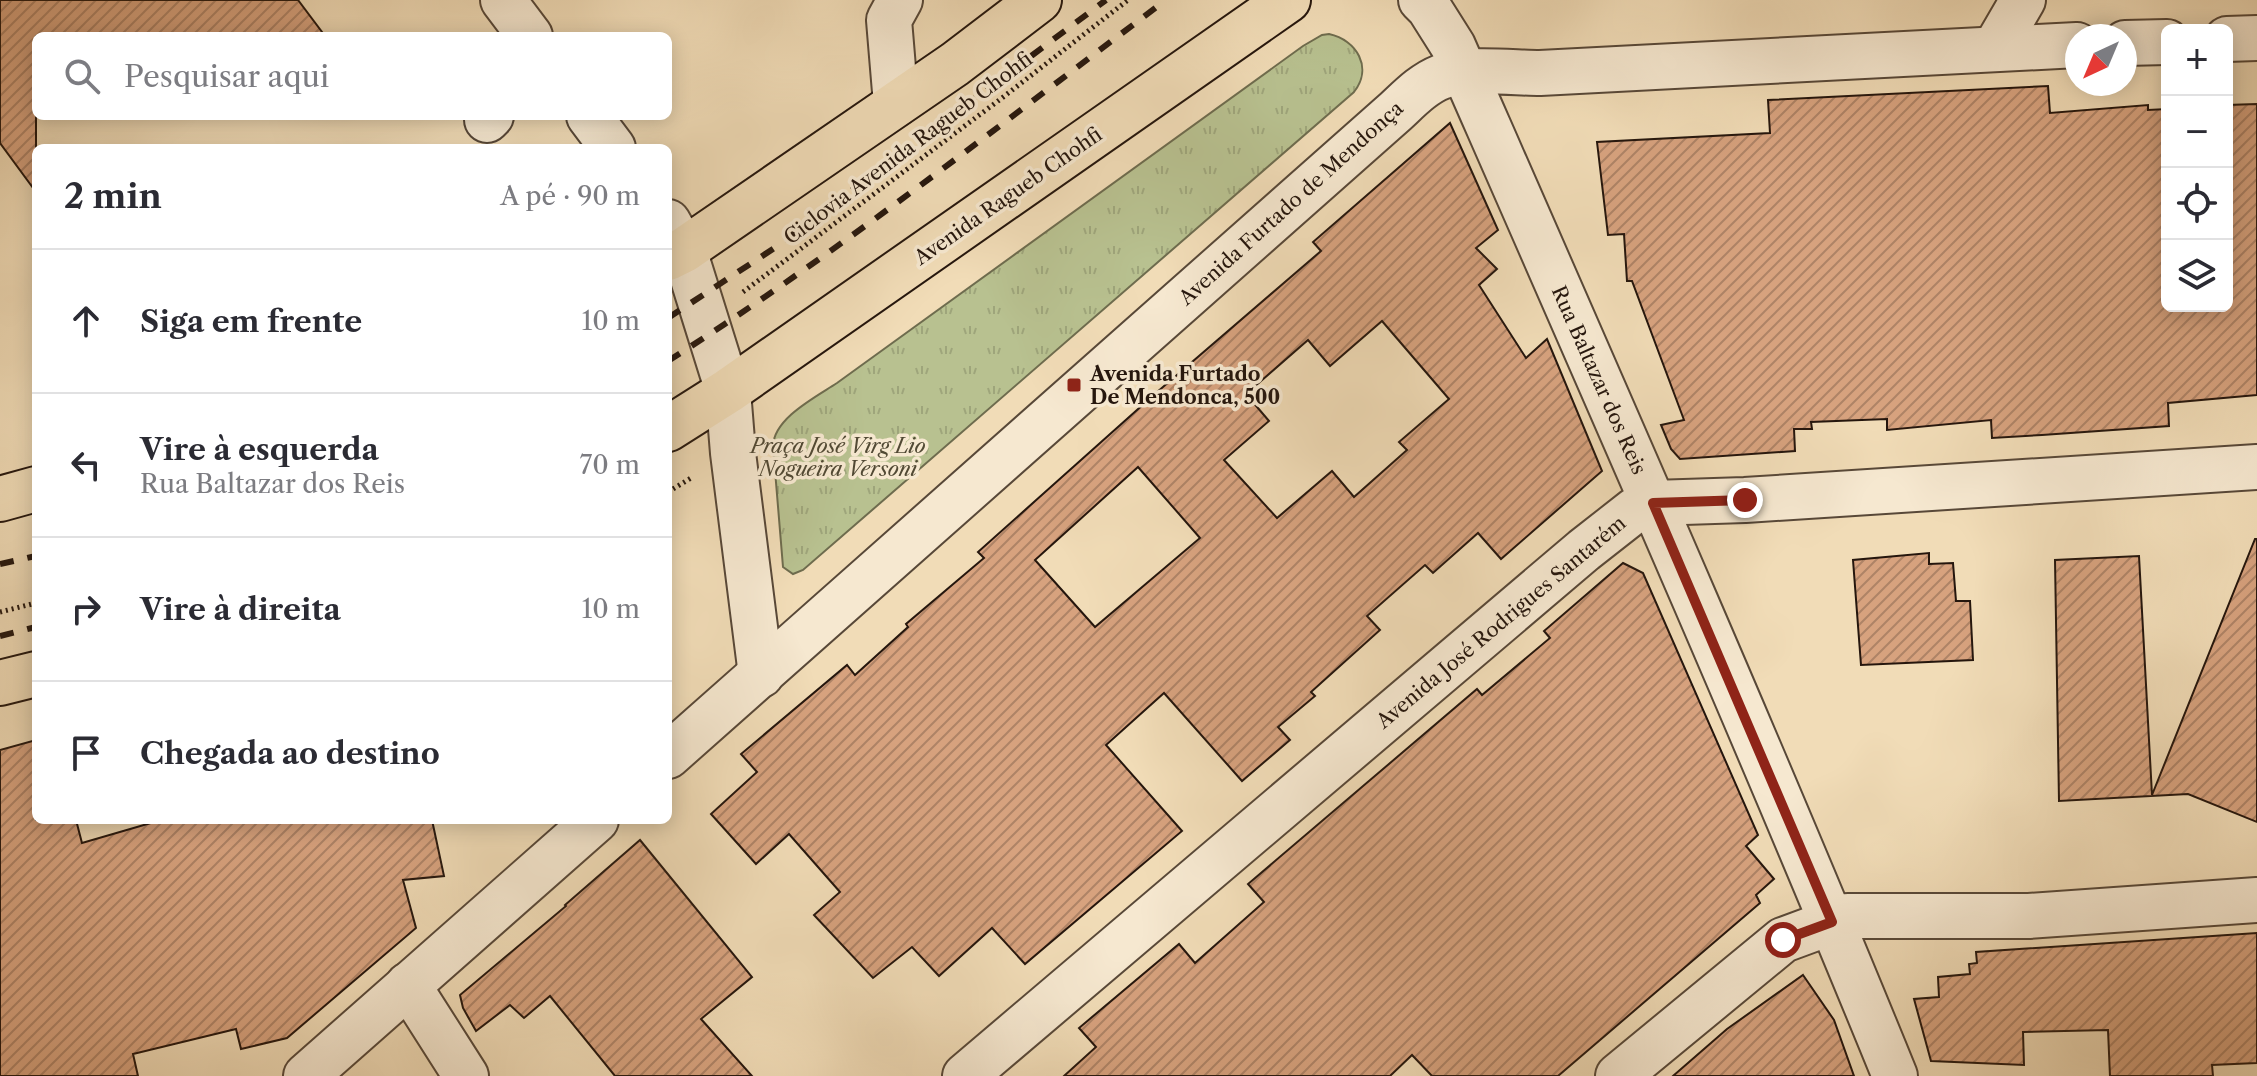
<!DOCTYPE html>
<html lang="pt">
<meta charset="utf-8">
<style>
body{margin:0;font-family:"Libre Caslon Text",serif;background:#f7f7f7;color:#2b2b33}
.controls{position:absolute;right:24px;top:24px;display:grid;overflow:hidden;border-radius:12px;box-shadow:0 4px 20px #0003}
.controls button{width:72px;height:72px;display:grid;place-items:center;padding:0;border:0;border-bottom:2px solid #e1e1e2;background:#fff;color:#2b2b33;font:40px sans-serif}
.compass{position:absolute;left:2065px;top:24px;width:72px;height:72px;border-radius:50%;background:#fff;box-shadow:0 4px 20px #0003;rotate:224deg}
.stop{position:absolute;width:24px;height:24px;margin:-18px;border:6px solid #8f2418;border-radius:50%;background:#fff}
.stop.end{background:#8f2418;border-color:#fff;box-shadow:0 2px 8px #0008}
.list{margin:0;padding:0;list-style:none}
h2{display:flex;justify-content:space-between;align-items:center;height:104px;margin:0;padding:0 32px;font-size:34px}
h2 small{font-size:26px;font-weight:400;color:#7c7c81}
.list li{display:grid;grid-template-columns:52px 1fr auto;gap:24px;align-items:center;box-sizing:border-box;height:144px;padding:0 32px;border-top:2px solid #e1e1e2}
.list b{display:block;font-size:30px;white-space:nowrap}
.list p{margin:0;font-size:26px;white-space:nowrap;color:#7c7c81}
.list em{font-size:26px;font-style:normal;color:#7c7c81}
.icon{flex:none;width:44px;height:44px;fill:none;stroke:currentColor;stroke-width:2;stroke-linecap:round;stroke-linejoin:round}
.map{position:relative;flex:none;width:2257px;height:1076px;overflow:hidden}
.search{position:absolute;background:#fff;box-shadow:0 4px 20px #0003;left:32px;top:32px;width:640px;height:88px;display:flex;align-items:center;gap:20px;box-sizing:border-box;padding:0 28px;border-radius:12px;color:#7c7c81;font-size:30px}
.panel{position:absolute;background:#fff;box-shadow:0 4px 20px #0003;left:32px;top:144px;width:640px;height:680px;border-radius:12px}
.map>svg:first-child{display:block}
.park{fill:url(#park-tufts);stroke:#6e6c4e;stroke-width:2}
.building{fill:url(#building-hatch);stroke:#25160d;stroke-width:2;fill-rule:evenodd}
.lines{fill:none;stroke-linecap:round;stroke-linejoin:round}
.minor-casing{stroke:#584838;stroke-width:48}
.highway-casing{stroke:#25160d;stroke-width:48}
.path{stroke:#25160d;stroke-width:5;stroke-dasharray:2 4;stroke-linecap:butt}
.minor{stroke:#f6e8d0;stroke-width:44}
.highway{stroke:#f1dcb7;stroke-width:44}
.rail{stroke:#25160d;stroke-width:6;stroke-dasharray:14 14;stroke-linecap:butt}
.route{stroke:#8f2418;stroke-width:10}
.poi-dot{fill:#8f2418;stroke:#f6e8d0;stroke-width:3}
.labels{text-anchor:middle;stroke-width:7;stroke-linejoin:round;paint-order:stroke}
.street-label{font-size:20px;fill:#25160d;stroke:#f6e8d0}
.poi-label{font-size:20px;font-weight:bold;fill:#25160d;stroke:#f6e8d0;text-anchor:start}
.park-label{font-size:20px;font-style:italic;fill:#514934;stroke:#f6e8d0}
</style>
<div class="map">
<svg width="2257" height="1076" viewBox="0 0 2257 1076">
<defs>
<pattern id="park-tufts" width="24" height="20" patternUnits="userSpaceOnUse" patternTransform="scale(2)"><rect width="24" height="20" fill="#b8c190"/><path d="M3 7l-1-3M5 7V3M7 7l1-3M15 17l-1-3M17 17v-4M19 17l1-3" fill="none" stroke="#9ea57b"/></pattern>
<pattern id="building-hatch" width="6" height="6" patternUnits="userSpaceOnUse" patternTransform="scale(2)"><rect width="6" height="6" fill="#d7a27e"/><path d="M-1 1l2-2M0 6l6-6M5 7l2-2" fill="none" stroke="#ae8366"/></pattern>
</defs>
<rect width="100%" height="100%" fill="#f1dcb7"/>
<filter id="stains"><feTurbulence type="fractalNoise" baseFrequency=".0025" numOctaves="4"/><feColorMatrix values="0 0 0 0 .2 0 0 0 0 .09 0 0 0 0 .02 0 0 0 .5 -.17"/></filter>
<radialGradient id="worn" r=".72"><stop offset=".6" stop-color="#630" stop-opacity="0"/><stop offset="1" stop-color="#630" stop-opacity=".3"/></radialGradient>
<path class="park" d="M 1329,34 C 1357,40 1373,68 1354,92 L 803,570 L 793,574 L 783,567 L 773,446 C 774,418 816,397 837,383 L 1303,46 L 1322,35 Z"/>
<g class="building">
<path d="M 0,0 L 298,0 L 325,36 L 36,36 L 36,192 L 0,143 Z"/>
<path d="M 2048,86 L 2050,113 L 2148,105 L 2148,110 L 2167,109 L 2167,306 L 2227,306 L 2227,105 L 2257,104 L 2257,395 L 2168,403 L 2169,426 L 2042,435 L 1992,438 L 1991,420 L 1887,430 L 1887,419 L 1811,422 L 1812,429 L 1794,429 L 1795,451 L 1680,459 L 1671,449 L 1661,425 L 1684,420 L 1632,281 L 1627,281 L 1624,234 L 1608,235 L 1597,142 L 1770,133 L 1768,100 Z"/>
<path d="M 1450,123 L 1498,230 L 1476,248 L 1497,269 L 1479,285 L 1526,358 L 1547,339 L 1602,471 L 1501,559 L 1478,533 L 1433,573 L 1425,565 L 1367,616 L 1380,630 L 1311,692 L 1315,696 L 1278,727 L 1290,740 L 1242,781 L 1164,693 L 1106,745 L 1182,831 L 1025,964 L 992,928 L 939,976 L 912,947 L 873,978 L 814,915 L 840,892 L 789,834 L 756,864 L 711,814 L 757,772 L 741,754 L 847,665 L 855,675 L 908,627 L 906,624 L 984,558 L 978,552 L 1156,393 L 1321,251 L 1313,242 ZM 1382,321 L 1449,399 L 1399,442 L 1407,450 L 1354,497 L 1332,471 L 1277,518 L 1224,460 L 1269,421 L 1246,394 L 1308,340 L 1330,366 ZM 1138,467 L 1200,538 L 1095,627 L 1035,560 Z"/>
<path d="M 2255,539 L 2257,539 L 2257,822 L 2188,794 L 2059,801 L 2055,560 L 2139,556 L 2152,795 Z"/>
<path d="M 1929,553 L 1929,564 L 1953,563 L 1956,601 L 1970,601 L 1973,660 L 1861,665 L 1853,560 Z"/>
<path d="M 1623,563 L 1643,573 L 1758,835 L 1746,846 L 1774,879 L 1756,895 L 1760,903 L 1558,1076 L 1432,1076 L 1412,1055 L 1390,1076 L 1064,1076 L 1096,1047 L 1079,1028 L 1179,944 L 1195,963 L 1264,902 L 1248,884 L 1477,689 L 1482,695 L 1550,638 L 1544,631 Z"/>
<path d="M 36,740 L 36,820 L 76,820 L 82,843 L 161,820 L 432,820 L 444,876 L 403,880 L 416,928 L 287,1038 L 241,1049 L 236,1029 L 133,1054 L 138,1076 L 0,1076 L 0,750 Z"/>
<path d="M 640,840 L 752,977 L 701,1019 L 752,1076 L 615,1076 L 550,996 L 524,1018 L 510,1005 L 476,1031 L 463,1008 L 460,995 L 566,906 L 565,905 Z"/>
<path d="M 2257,933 L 2257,1063 L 2212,1065 L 2213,1076 L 2110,1076 L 2108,1030 L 2023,1032 L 2024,1065 L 1931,1061 L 1914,999 L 1939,997 L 1938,977 L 1970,974 L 1969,964 L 1977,963 L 1976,952 Z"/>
<path d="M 1803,975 L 1834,1020 L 1854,1076 L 1673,1076 L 1727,1029 Z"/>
</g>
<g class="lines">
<g class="minor-casing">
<g id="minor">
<path d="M 503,0 L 530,36"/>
<path d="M 1421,0 L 1429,8 L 1453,46 C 1603,388 1754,730 1895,1076"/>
<path d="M 2227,39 L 2257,38"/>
<path d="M 2125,43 L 2167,42"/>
<path d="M 1995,48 L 2023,0"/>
<path d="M 896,104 L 889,20 L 900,0"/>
<path d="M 589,116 L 613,148"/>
<path d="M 487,120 L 491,116"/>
<path d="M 668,222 L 684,250 L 728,391 L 733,453 L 761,675"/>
<path d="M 668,756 L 1396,111 C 1409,99 1423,84 1441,77 C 1464,67 1514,73 1540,73 L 2077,45"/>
<path d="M 408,985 L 466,1076"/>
<path d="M 306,1076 L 596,820"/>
<path d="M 965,1076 L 1584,550 L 1635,510 L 1653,503 L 1745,500 L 2257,467"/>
<path d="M 1618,1076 L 1783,940 L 1848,916 L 2029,916 L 2257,900"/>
</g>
</g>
<g class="highway-casing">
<g id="highway">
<path d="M 668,258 L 684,250 L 955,64 L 1039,0"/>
<path d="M 668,429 L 728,391 L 1288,0"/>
<path d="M 0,499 L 36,489"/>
<path d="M 0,683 L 36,674"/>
</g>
</g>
<g class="path">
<path d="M 743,292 L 1002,98 L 1128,0"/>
<path d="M 668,492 L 691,478"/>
<path d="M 0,612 L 36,603"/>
</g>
<use href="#minor" class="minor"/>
<use href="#highway" class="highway"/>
<g class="rail">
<path d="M 668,318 L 776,247 L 1106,0"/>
<path d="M 668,361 C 841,251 1002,123 1166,0"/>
<path d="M 0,564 L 36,556"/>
<path d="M 0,636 L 36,627"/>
</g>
</g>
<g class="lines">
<path class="route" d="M 1745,500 L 1653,503 L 1832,922 L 1783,940"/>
</g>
<rect class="poi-dot" x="1066" y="377" width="16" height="16" rx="4"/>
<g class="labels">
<g class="street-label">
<text transform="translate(908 148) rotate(-37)" y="7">Ciclovia Avenida Ragueb Chohfi</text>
<text transform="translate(1008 196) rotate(-35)" y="7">Avenida Ragueb Chohfi</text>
<text transform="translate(1291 203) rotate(-42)" y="7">Avenida Furtado de Mendonça</text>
<text transform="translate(1599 380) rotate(66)" y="7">Rua Baltazar dos Reis</text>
<text transform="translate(1501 622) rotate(-40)" y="7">Avenida José Rodrigues Santarém</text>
</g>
<g class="poi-label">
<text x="1090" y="381">Avenida Furtado<tspan x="1090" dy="23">De Mendonca, 500</tspan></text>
</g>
<g class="park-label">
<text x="838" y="453">Praça José Virg Lio<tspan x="838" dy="23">Nogueira Versoni</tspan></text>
</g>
</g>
<rect width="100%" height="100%" filter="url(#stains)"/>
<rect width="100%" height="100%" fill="url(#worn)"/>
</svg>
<div class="controls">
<button>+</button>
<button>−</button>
<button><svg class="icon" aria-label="locate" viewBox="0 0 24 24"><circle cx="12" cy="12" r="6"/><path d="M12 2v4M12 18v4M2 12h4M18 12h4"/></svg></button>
<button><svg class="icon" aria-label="layers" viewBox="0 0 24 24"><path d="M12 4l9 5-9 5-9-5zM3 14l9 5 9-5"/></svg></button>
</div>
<svg class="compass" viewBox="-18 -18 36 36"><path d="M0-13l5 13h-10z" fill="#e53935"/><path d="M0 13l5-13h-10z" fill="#7c7c81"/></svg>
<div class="stop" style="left:1783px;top:940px"></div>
<div class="stop end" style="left:1745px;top:500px"></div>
<div class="search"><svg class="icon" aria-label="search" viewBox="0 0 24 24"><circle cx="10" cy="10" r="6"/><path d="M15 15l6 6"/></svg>Pesquisar aqui</div>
<section class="panel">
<h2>2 min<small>A pé · 90 m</small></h2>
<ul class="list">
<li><svg class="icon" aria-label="ahead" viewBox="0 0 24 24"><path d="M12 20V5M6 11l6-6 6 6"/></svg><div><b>Siga em frente</b></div><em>10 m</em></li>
<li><svg class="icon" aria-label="left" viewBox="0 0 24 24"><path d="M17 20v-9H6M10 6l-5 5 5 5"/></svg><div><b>Vire à esquerda</b><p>Rua Baltazar dos Reis</p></div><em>70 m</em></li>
<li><svg class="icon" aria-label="right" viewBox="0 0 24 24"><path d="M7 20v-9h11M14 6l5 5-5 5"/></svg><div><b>Vire à direita</b></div><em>10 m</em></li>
<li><svg class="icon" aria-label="arrive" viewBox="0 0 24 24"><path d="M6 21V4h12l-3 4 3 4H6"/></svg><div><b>Chegada ao destino</b></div></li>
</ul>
</section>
</div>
